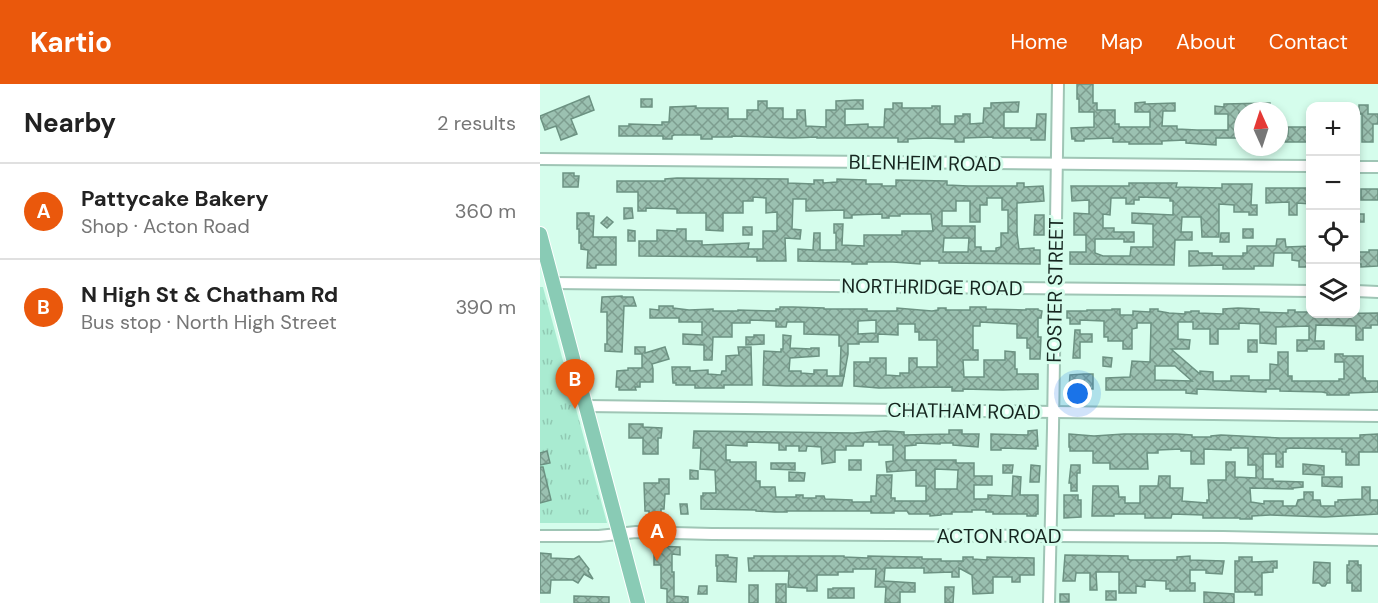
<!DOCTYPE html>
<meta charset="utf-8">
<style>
body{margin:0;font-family:"DM Sans",sans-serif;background:#f2f2f2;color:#222}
.controls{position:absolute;right:18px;top:18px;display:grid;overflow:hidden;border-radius:12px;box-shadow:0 3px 9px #0003}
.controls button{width:54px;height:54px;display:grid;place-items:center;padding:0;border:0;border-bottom:2px solid #e0e0e0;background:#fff;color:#222;font:30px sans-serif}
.compass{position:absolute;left:694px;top:18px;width:54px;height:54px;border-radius:50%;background:#fff;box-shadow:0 3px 9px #0003;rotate:357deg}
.you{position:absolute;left:538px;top:310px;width:21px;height:21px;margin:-15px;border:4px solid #fff;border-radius:50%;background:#1a73e8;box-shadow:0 0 0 9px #1a73e833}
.badge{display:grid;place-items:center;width:39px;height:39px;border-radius:50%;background:#ea580c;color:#fff;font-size:20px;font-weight:700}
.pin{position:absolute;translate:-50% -50px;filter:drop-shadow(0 2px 3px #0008)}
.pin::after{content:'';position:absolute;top:32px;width:21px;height:18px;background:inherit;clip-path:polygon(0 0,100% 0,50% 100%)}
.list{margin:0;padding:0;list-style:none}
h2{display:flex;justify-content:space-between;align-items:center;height:78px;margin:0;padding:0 24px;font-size:26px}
h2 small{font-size:20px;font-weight:400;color:#767676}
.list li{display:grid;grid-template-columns:39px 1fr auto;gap:18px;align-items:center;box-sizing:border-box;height:96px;padding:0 24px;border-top:2px solid #e0e0e0}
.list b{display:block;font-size:22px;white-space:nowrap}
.list p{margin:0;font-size:20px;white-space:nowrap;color:#767676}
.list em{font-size:20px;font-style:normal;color:#767676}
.icon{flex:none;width:33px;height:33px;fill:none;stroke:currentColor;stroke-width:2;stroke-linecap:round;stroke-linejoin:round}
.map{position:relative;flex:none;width:838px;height:519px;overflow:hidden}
header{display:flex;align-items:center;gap:36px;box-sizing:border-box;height:84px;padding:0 30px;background:#ea580c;color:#fff}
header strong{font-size:28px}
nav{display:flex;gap:33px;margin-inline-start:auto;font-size:21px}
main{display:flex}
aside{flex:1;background:#fff}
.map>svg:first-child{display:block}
.grass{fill:url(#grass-tufts)}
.building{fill:url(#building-cross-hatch);stroke:#6c9282;stroke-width:1.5;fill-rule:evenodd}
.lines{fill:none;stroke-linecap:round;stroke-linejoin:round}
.minor-casing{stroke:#9fc5b5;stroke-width:14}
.major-casing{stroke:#fff;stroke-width:16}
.minor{stroke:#fff;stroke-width:10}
.major{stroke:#89cbb5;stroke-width:14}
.labels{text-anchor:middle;stroke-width:6;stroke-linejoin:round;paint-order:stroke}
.street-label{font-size:20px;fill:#15251f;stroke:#d5fdec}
</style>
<header>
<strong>Kartio</strong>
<nav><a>Home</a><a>Map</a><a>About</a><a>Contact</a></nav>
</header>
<main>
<aside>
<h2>Nearby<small>2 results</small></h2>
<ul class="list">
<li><span class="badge">A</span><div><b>Pattycake Bakery</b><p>Shop · Acton Road</p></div><em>360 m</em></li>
<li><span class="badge">B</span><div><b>N High St &amp; Chatham Rd</b><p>Bus stop · North High Street</p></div><em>390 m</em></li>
</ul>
</aside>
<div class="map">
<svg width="838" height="519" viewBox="0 0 838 519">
<defs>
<pattern id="grass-tufts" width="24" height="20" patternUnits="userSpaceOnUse" patternTransform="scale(1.5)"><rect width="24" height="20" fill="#a9ebd1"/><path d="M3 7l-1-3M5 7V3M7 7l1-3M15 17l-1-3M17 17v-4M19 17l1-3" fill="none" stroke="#91c9b3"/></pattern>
<pattern id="building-cross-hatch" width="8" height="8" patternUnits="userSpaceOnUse" patternTransform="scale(1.5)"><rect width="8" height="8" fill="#9bc1b1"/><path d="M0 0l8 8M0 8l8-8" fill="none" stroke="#7d9d8f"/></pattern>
</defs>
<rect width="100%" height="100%" fill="#d5fdec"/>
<path class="grass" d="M 0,203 L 3,203 L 67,439 L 0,439 Z"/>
<g class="building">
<path d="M 537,0 L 553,0 L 553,19 L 557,19 L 557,26 L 575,26 L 575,40 L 579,40 L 579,43 L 610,43 L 610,28 L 595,28 L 595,19 L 605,18 L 605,20 L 635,19 L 635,27 L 623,27 L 622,42 L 637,42 L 637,45 L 657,46 L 688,46 L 688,30 L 675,30 L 675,22 L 684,23 L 684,20 L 730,19 L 730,27 L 703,27 L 703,29 L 699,29 L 698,54 L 676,54 L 676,61 L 646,59 L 646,56 L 622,57 L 622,60 L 589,60 L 589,58 L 573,58 L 573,54 L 544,55 L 544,57 L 535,57 L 535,55 L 532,55 L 531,44 L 554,43 L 554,28 L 539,28 L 539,15 L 537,15 Z"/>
<path d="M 49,12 L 54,26 L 31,35 L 37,50 L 21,56 L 16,42 L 5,46 L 0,32 Z"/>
<rect x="101" y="15" width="11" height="8"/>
<path d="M 315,16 L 323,16 L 323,25 L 305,25 L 305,41 L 328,40 L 328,43 L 344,43 L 345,25 L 353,25 L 353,19 L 362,19 L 362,24 L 392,24 L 392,22 L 400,22 L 400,40 L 415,40 L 415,32 L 423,32 L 423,30 L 430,30 L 430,40 L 443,39 L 444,24 L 451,24 L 451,19 L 479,18 L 478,28 L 464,28 L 464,44 L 496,44 L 497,30 L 506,30 L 505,56 L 491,56 L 491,54 L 453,54 L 453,53 L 424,54 L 424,58 L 415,58 L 415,55 L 388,54 L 368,55 L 368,58 L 358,58 L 358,54 L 277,54 L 277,53 L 253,54 L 192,52 L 192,53 L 172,53 L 172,55 L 161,55 L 161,51 L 134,51 L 132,52 L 132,55 L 123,55 L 123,52 L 79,52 L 79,42 L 89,42 L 89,40 L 122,41 L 122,38 L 129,38 L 130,23 L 156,22 L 156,24 L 188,24 L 188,35 L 207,35 L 207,26 L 218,26 L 218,17 L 227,17 L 227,24 L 243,24 L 243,35 L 257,35 L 257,26 L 265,26 L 266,42 L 286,43 L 286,26 L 296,26 L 296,17 Z"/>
<path d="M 819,21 L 828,21 L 828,30 L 838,30 L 838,40 L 833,40 L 833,58 L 822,58 L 822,30 L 819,30 Z"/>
<path d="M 748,43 L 767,43 L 767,45 L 771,45 L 771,58 L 745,58 L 745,50 L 748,50 Z"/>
<path d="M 23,89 L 34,89 L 34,92 L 39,92 L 38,103 L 23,103 Z"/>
<path d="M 137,94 L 248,95 L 248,99 L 274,100 L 274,96 L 283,96 L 283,99 L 297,98 L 297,95 L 326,96 L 326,100 L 342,100 L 342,102 L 356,102 L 356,96 L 407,97 L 407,101 L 428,102 L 477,102 L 477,99 L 484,99 L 484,103 L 503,102 L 504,117 L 477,119 L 477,149 L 479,165 L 494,164 L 494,166 L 500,166 L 500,180 L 399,179 L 399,177 L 380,177 L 380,180 L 353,178 L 327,178 L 327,180 L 312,180 L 312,178 L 258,177 L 258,165 L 273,166 L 274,149 L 280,149 L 280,166 L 296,166 L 296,149 L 294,149 L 294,140 L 303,140 L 302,161 L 324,162 L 324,151 L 362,151 L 362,147 L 393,147 L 391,130 L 360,130 L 360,132 L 349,132 L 349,134 L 342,134 L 342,130 L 312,131 L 312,134 L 304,134 L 304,126 L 266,127 L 266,115 L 253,115 L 252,145 L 261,146 L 260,155 L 245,154 L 246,177 L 217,177 L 217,173 L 99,172 L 99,157 L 117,157 L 117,146 L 137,147 L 137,145 L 146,145 L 146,157 L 162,157 L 162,161 L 209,159 L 208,165 L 223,165 L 223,147 L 237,147 L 237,128 L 226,129 L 226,114 L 213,113 L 213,117 L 203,117 L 203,129 L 183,129 L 183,147 L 166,146 L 166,129 L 137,129 L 137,125 L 106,124 L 106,127 L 98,127 L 98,108 L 77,108 L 77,97 L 125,97 L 125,95 ZM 447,114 L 462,114 L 462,126 L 468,126 L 468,149 L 461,149 L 461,163 L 456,164 L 456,167 L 441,167 L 441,163 L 435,163 L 435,142 L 402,142 L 402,127 L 416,127 L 416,117 L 430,117 L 430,138 L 440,138 L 440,121 L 447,121 ZM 404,154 L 429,154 L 428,168 L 403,168 Z"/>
<path d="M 589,99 L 637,99 L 636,103 L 682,104 L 682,100 L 712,100 L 711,121 L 717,121 L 717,131 L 709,131 L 709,128 L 694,128 L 694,121 L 679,120 L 679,153 L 662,153 L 661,133 L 642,133 L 641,148 L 652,148 L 652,156 L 635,156 L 634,181 L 530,180 L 530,168 L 546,168 L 546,151 L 534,151 L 534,129 L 549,130 L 549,116 L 532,117 L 531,102 L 589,102 ZM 599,113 L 630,114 L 630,117 L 633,117 L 633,131 L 592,129 L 592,139 L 613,140 L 613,163 L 591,163 L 590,172 L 563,172 L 555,169 L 555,155 L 584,155 L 584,158 L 594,158 L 594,148 L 574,148 L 574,144 L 563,144 L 563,130 L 570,131 L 571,114 L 586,114 L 586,120 L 594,120 L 594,116 L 599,116 Z"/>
<path d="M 726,104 L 771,104 L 771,120 L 757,119 L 757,131 L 749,131 L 749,118 L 726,119 Z"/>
<rect x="821" y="105" width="17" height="11"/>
<path d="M 84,124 L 92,124 L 93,134 L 84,135 Z"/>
<path d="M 37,129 L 49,129 L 49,132 L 54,132 L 53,153 L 76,153 L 76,181 L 56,181 L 56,184 L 47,184 L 48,166 L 41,165 L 41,159 L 39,159 L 39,145 L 37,145 Z"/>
<rect x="816" y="130" width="8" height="8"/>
<path d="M 495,131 L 504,131 L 504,151 L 494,151 Z"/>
<path d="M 67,133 L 73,138 L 67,144 L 61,139 Z"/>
<rect x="203" y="143" width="9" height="8"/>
<rect x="703" y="145" width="10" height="9"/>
<path d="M 88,146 L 95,147 L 95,157 L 88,157 Z"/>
<path d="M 681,149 L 689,149 L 689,158 L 680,158 Z"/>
<path d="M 737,155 L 745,155 L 746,163 L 771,162 L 771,183 L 759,183 L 759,177 L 752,176 L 752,169 L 734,169 L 733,182 L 714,182 L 714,185 L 683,185 L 683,181 L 649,182 L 649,167 L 658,167 L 659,169 L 672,169 L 672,172 L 703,172 L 703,169 L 707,169 L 707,162 L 736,162 Z"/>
<path d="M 829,166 L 838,166 L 838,182 L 821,183 L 821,180 L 818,180 L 818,168 L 829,168 Z"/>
<path d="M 82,212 L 82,213 L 93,213 L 96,222 L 84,222 L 82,268 L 65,267 L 65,260 L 67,260 L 67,228 L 61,228 L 62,213 Z"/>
<path d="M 119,222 L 133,222 L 133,224 L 149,226 L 173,225 L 173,227 L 198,227 L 198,226 L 236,227 L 236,225 L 240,225 L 240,223 L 253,223 L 284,224 L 284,225 L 327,225 L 327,227 L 357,227 L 357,224 L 392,227 L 398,226 L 398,224 L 406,224 L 406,226 L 430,226 L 430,223 L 446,223 L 446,225 L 486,226 L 486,225 L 498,225 L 498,226 L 502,227 L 501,234 L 498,234 L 498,253 L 501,253 L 500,275 L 490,275 L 490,264 L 487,264 L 487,254 L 477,254 L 477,240 L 440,238 L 440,242 L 433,242 L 433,266 L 438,266 L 438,276 L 423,276 L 424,293 L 444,293 L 444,276 L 465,276 L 465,267 L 475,268 L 475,285 L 477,285 L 477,290 L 498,290 L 498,305 L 463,306 L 423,305 L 423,307 L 412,307 L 412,303 L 339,304 L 314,302 L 314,278 L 330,278 L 330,274 L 346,274 L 346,291 L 360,292 L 360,289 L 369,289 L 369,274 L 377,274 L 377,283 L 397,283 L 397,256 L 379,256 L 379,248 L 375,248 L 375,240 L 358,240 L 358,251 L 338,250 L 338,258 L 319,258 L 319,260 L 308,260 L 308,270 L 304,292 L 300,291 L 301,262 L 299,262 L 299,251 L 264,250 L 264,238 L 247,238 L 246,243 L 236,243 L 236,237 L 210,236 L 210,239 L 192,239 L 192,253 L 173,253 L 172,276 L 164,276 L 164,261 L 143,260 L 143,250 L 162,251 L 162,238 L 139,238 L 139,234 L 110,234 L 110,225 L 119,226 ZM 336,236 L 336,249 L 318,250 L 318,237 Z"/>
<path d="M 698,224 L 719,225 L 719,228 L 748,229 L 748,226 L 755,226 L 755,228 L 771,228 L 771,230 L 838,229 L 838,241 L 831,241 L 831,244 L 823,244 L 823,256 L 816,256 L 816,242 L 776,241 L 775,257 L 784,257 L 784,265 L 767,265 L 767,267 L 757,267 L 757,256 L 769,256 L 769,242 L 736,243 L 736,260 L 720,259 L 720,240 L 699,239 L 699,245 L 678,245 L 678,260 L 670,260 L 670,245 L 653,245 L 653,238 L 638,238 L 638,255 L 650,256 L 649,265 L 631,265 L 660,290 L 660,287 L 673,288 L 673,297 L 691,297 L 691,292 L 709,292 L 709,296 L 730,296 L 730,280 L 738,281 L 738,268 L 748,268 L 748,292 L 752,292 L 752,297 L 799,297 L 799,295 L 804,295 L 804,278 L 795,278 L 795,270 L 803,270 L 803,272 L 823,272 L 823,294 L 825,294 L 826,297 L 838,297 L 838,308 L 809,309 L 809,311 L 787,311 L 787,309 L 782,308 L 740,307 L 740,305 L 726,305 L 726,308 L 657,305 L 657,310 L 646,309 L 646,306 L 566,306 L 566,294 L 590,293 L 592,277 L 610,278 L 611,239 L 597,239 L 597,244 L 592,245 L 592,265 L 583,265 L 583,257 L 568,257 L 568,253 L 564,253 L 564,237 L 540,236 L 540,240 L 530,240 L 530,234 L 527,234 L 527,227 L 547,227 L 547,226 L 572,226 L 572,225 L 580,225 L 580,231 L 593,231 L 593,227 L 610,228 L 610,225 L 618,225 L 618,227 L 629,229 L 645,230 L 645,228 L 651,228 L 651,227 L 659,227 L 659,229 L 683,230 L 683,225 ZM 615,282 L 635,282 L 652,297 L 615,296 Z"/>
<path d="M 535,246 L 540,246 L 540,250 L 552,250 L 552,258 L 540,258 L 540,274 L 533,274 Z"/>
<path d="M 214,251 L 224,251 L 224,260 L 206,261 L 206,253 L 214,253 Z"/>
<path d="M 243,251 L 251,252 L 250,264 L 271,265 L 271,264 L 279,264 L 279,272 L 250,274 L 249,287 L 261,287 L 261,289 L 274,290 L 274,286 L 287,286 L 287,292 L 304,292 L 302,302 L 246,302 L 223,301 L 224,267 L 241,268 L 241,265 L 243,265 Z"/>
<rect x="708" y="256" width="9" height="12"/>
<path d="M 95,263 L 105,263 L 105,269 L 125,263 L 129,275 L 112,280 L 113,285 L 113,298 L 100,298 L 100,303 L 95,303 L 96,306 L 79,306 L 79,303 L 76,303 L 77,287 L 88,286 L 88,284 L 102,284 L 102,270 L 95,270 Z"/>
<path d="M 198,263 L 211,263 L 212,301 L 184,301 L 184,304 L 155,304 L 155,301 L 136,301 L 136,299 L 133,299 L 132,283 L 150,283 L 150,287 L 168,286 L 168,290 L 181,291 L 182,287 L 186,287 L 186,272 L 199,271 Z"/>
<path d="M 563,273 L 572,274 L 571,283 L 563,282 Z"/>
<path d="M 544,290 L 553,290 L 553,305 L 529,304 L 530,291 Z"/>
<path d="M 89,340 L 103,340 L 103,343 L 122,344 L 121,354 L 118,354 L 118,370 L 103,370 L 103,354 L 89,354 Z"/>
<path d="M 409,346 L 422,346 L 422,350 L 439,350 L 438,363 L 413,361 L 413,359 L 400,359 L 400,360 L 376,359 L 376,361 L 365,362 L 365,376 L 416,376 L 416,379 L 434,379 L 434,392 L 452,392 L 452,401 L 434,401 L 434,415 L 448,415 L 448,411 L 472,412 L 473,392 L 481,393 L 480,411 L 498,411 L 498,430 L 496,430 L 496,432 L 487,432 L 487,430 L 453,430 L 453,428 L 446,428 L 446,426 L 432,426 L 432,428 L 412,428 L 412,430 L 401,430 L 401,431 L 390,432 L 390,430 L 369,430 L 367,427 L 354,427 L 354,429 L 331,429 L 331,427 L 247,427 L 247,428 L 235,428 L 216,427 L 216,426 L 161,425 L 161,412 L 163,412 L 163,409 L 176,409 L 175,386 L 160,385 L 161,364 L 153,364 L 154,347 L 314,349 L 345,347 L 364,348 L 364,351 L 409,350 ZM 207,358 L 239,359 L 239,366 L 246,366 L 246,362 L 259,362 L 259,367 L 266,367 L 267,362 L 281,363 L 282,380 L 295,378 L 295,366 L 306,366 L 306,362 L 323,362 L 324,358 L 339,358 L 339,361 L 353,361 L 353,377 L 346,378 L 347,388 L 376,386 L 376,402 L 386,402 L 386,417 L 355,417 L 355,414 L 351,414 L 352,391 L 337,391 L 336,412 L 331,412 L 331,418 L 312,418 L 312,416 L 285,415 L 284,412 L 276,412 L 276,414 L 263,414 L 263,411 L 256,411 L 256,413 L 236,413 L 235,403 L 220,403 L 220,397 L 216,397 L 216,378 L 190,378 L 190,376 L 186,376 L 186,361 L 207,362 ZM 395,385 L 418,386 L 417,405 L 395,405 Z"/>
<path d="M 497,346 L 498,362 L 496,362 L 496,365 L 461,364 L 461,366 L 451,366 L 451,350 L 488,351 L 488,347 Z"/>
<path d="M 529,350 L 554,352 L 584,350 L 636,350 L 652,351 L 652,353 L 671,353 L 671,352 L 681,351 L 740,354 L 820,354 L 820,351 L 838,350 L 838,368 L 819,368 L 819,381 L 806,381 L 806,368 L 802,368 L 802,365 L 750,364 L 746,365 L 746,368 L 743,368 L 743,383 L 736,383 L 736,370 L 723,370 L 723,395 L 733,395 L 733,397 L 763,398 L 763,403 L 753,404 L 753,405 L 710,404 L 711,418 L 724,420 L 724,417 L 743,417 L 743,422 L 756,422 L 758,416 L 764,415 L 764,408 L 773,408 L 773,416 L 780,416 L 781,422 L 795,422 L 795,418 L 798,418 L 798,416 L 822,415 L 822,403 L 830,403 L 830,416 L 838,416 L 838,430 L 785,433 L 730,431 L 712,432 L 712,435 L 700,435 L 700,434 L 663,434 L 663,431 L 632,430 L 631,434 L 605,434 L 605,430 L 574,430 L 574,432 L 552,432 L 553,402 L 578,402 L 579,413 L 585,413 L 585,419 L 600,419 L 600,402 L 618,402 L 619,392 L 630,392 L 630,404 L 643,404 L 642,417 L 667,419 L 667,416 L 669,416 L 668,396 L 686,396 L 686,378 L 695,378 L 695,393 L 716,394 L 716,381 L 708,381 L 708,364 L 691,364 L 691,366 L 664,365 L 664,380 L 651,380 L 651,367 L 641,367 L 641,365 L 618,366 L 618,369 L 607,369 L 608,385 L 570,385 L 570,379 L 553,379 L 553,367 L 530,367 L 530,363 L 529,363 Z"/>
<path d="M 7,367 L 10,379 L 0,381 L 0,369 Z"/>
<rect x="309" y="376" width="12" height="10"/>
<path d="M 231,379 L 255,379 L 255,386 L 231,385 Z"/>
<path d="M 763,380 L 784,382 L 784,391 L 763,390 Z"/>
<path d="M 463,381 L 473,381 L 472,389 L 463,389 Z"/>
<path d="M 491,381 L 500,382 L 499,398 L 490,398 Z"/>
<path d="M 531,381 L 540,381 L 540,389 L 537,389 L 537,407 L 531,407 L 531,399 L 529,399 Z"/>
<path d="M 0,383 L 3,383 L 11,416 L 0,419 Z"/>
<path d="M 150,386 L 158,387 L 158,395 L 150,395 Z"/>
<path d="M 249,388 L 265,389 L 264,397 L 249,397 Z"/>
<path d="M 782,393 L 802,393 L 802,403 L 782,402 Z"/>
<path d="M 119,395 L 129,395 L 129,410 L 125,410 L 124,425 L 121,425 L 121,429 L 109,429 L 109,427 L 105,427 L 104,399 L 119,399 Z"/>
<path d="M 524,411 L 538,411 L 538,416 L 541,416 L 541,433 L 524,434 Z"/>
<path d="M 140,420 L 147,420 L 148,430 L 141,430 Z"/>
<path d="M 114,462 L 140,463 L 140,471 L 132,470 L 132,488 L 134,488 L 134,512 L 148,513 L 148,519 L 127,519 L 127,505 L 121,504 L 121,481 L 114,481 Z"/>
<path d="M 0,469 L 11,470 L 11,474 L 34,475 L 39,472 L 49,485 L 48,487 L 53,495 L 44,490 L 38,499 L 33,496 L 11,496 L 10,509 L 0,509 Z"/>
<path d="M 176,471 L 188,471 L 188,473 L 197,474 L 196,498 L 177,497 L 177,482 L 176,482 Z"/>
<path d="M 525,471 L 588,472 L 588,475 L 590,476 L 637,476 L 637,473 L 650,472 L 650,476 L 684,477 L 682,490 L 666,489 L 666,486 L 650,486 L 650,499 L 655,499 L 655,507 L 630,507 L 630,505 L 626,505 L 626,497 L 605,496 L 605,503 L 596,502 L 596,509 L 579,509 L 579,488 L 556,488 L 557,506 L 550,506 L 550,489 L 536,489 L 535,497 L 523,497 Z"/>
<path d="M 214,472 L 304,472 L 304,473 L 328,474 L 328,472 L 375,473 L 382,473 L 382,475 L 401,475 L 401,477 L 423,477 L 423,473 L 433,473 L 433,475 L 447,476 L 447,473 L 494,474 L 494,491 L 480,491 L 480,498 L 472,498 L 472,493 L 453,493 L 453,509 L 433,510 L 432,491 L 419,484 L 419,493 L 412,493 L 412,488 L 384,489 L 384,484 L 345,484 L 344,497 L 375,499 L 375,508 L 360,508 L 360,519 L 345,519 L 346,503 L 335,503 L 336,485 L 313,485 L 313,488 L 298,488 L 298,491 L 277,491 L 277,507 L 267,507 L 267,504 L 248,503 L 249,487 L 209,487 L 208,474 L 214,474 Z"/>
<path d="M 699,473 L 712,473 L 712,478 L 737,477 L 737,484 L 733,484 L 733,488 L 722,489 L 722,511 L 715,511 L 715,508 L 695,508 L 695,477 L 699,477 Z"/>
<path d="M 809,477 L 818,477 L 818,481 L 821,481 L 821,507 L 812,507 L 812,499 L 807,499 L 807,481 L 809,481 Z"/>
<path d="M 774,478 L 790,479 L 790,499 L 787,499 L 785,502 L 782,502 L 779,499 L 773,499 Z"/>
<rect x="236" y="500" width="10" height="19"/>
<rect x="209" y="501" width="9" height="18"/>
<path d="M 159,502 L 167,502 L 167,510 L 158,510 Z"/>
<path d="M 405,503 L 414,503 L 413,519 L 405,519 Z"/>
<path d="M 293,504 L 314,504 L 314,514 L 288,514 L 288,505 L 293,505 Z"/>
<rect x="566" y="507" width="10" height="9"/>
<path d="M 664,508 L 694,510 L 694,519 L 664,519 Z"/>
<rect x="520" y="510" width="9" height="8"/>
<path d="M 34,512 L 69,513 L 69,519 L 34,519 Z"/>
</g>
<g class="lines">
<g class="minor-casing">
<g id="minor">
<path d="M 0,75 L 770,82"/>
<path d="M 816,83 L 838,83"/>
<path d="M 13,199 L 770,207"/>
<path d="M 816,207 L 838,208"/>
<path d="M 46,322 L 838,332"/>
<path d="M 0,452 L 59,452 L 96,448 L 172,450 L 683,453 L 838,456"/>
<path d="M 509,519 L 513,344 L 518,0"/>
</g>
</g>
<g class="major-casing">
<path id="major" d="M 0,150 L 98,519"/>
</g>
<use href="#minor" class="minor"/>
<use href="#major" class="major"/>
</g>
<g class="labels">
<g class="street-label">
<text transform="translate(385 79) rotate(1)" y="7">BLENHEIM ROAD</text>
<text transform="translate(392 203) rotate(1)" y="7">NORTHRIDGE ROAD</text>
<text transform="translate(515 206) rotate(-89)" y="7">FOSTER STREET</text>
<text transform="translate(424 327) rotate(1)" y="7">CHATHAM ROAD</text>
<text x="459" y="459">ACTON ROAD</text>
</g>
</g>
</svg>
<div class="controls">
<button>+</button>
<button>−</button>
<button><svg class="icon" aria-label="locate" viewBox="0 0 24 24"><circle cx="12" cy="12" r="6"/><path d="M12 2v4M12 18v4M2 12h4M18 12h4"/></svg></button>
<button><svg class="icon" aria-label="layers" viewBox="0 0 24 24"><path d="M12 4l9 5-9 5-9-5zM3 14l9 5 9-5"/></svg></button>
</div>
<svg class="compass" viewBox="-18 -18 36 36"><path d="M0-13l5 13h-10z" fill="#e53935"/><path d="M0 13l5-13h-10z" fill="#767676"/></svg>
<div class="you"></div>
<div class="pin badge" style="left:117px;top:477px">A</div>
<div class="pin badge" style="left:35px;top:325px">B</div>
</div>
</main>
